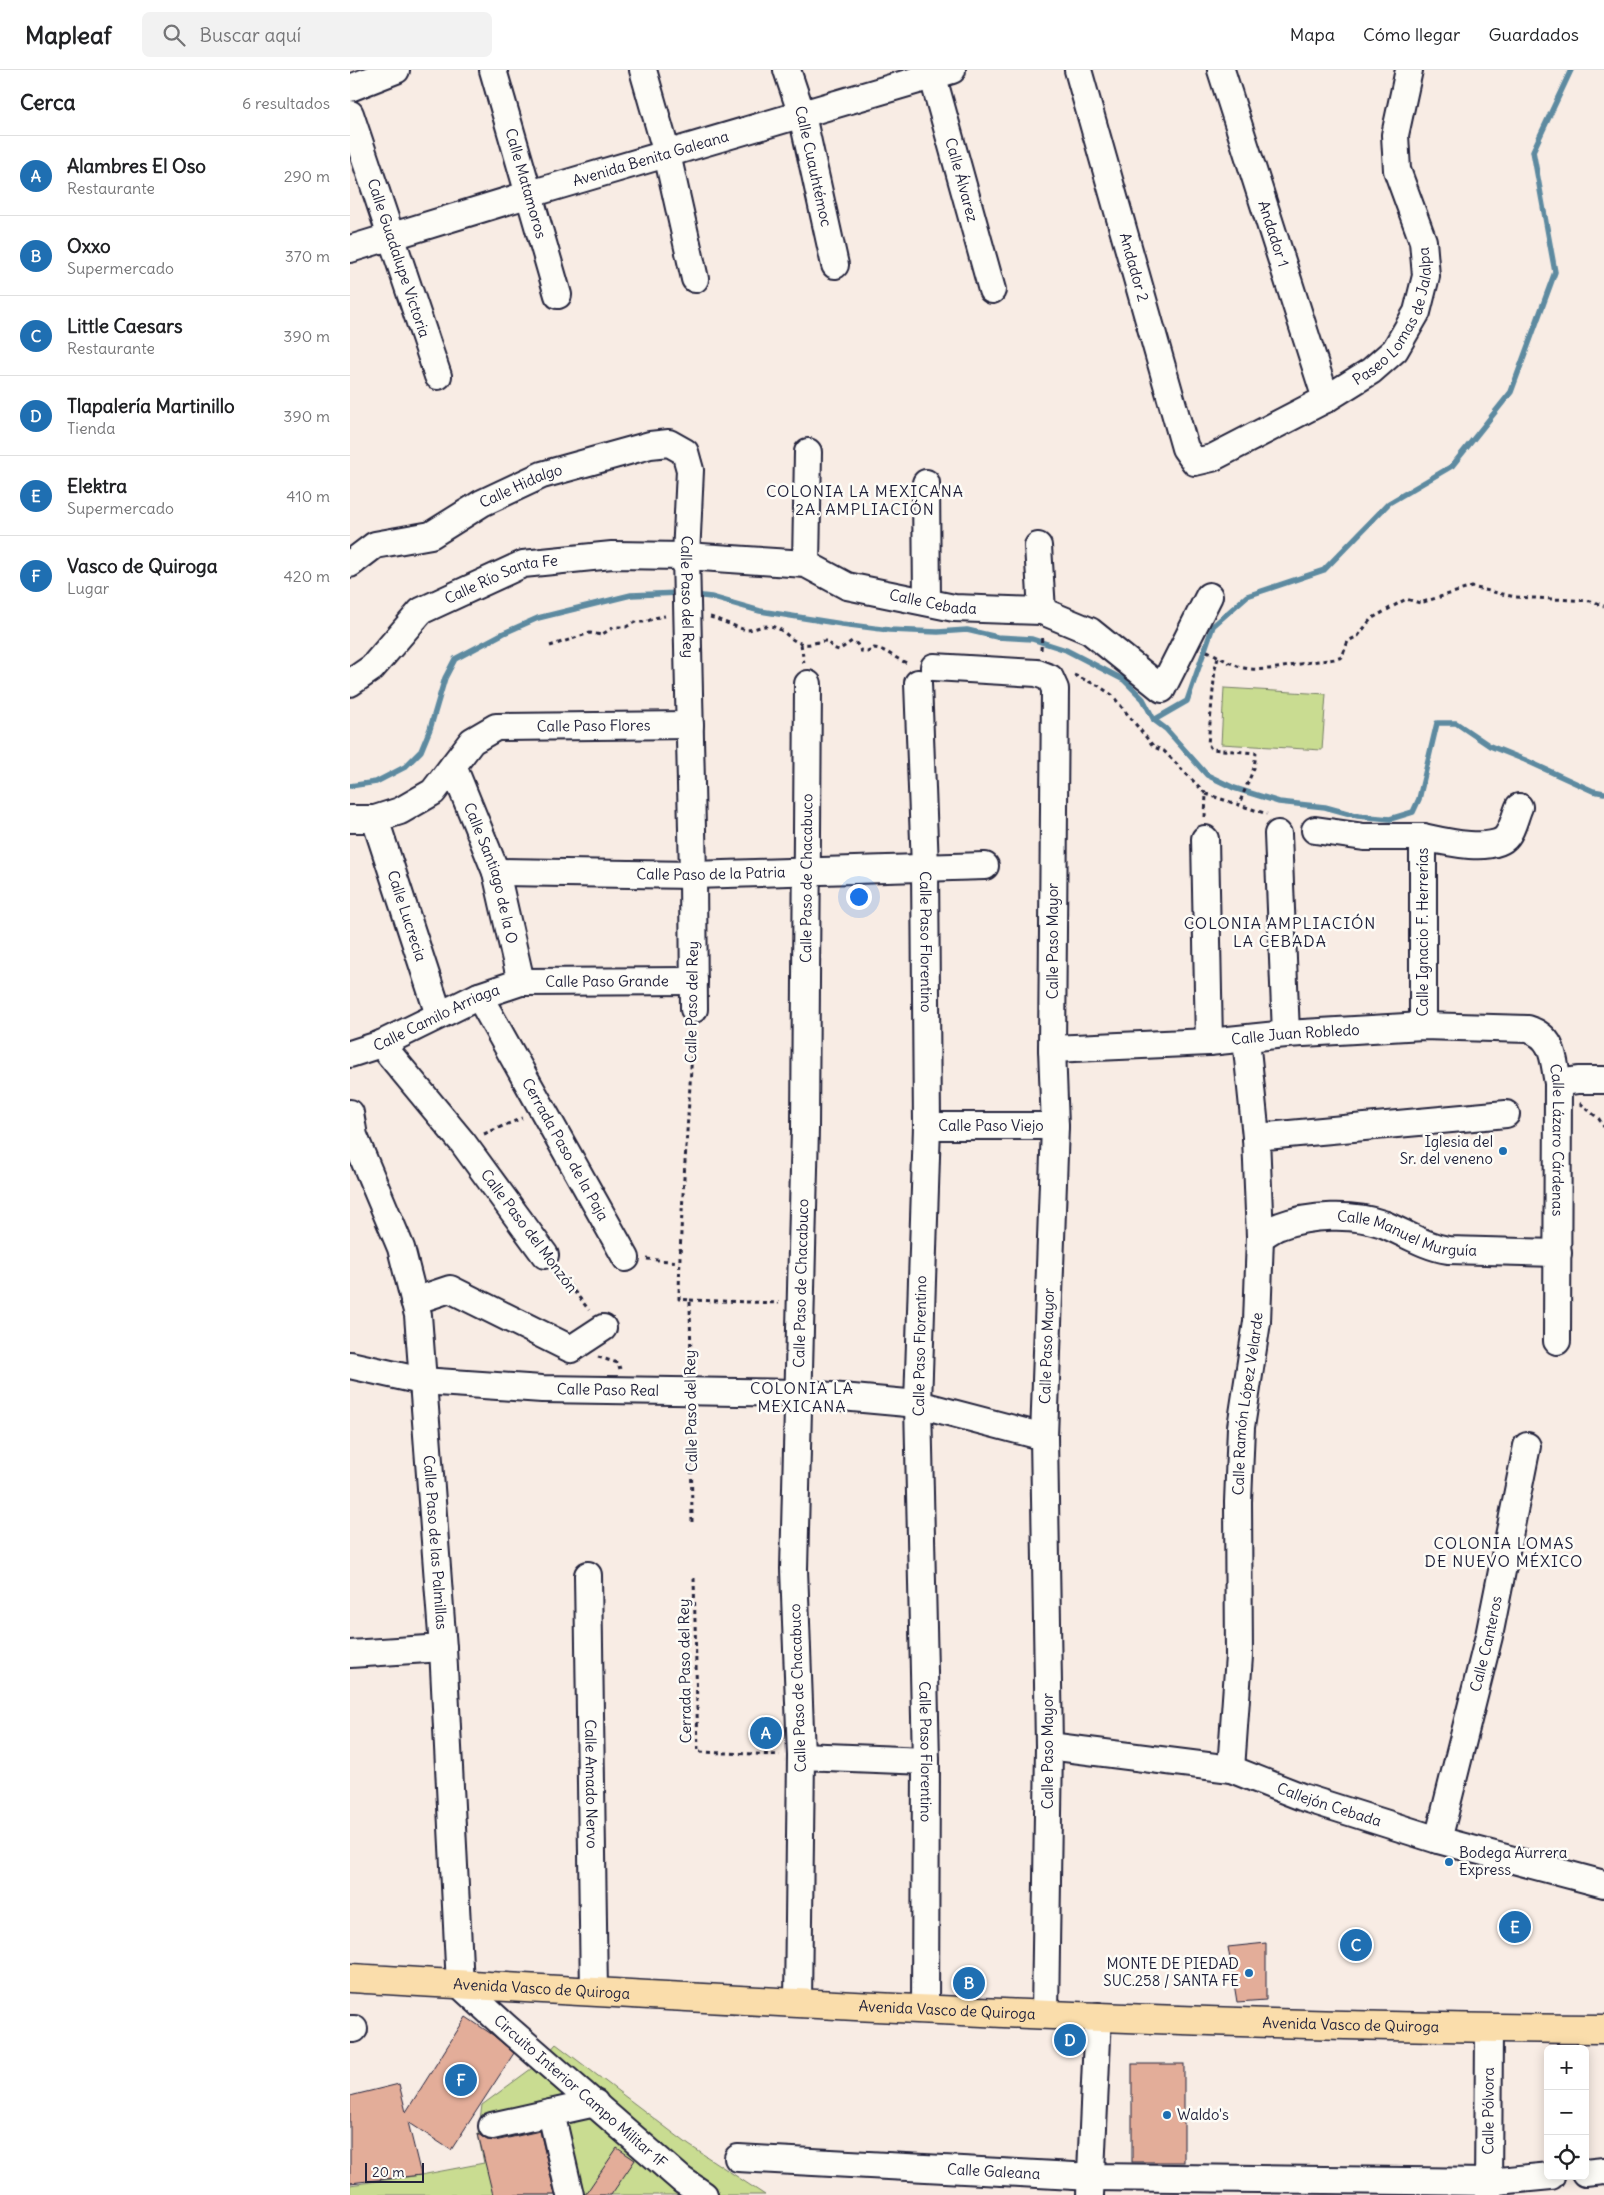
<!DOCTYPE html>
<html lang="es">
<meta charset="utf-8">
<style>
body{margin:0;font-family:Delius,sans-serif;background:#f2f2f2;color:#202124}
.controls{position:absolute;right:15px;bottom:15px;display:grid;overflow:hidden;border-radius:8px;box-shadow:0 2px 12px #0003}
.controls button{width:45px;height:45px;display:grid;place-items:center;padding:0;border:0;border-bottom:1px solid #e0e0e0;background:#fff;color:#202124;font:25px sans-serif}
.scale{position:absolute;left:15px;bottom:12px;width:59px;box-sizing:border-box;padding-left:5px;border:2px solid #22223b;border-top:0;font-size:14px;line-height:18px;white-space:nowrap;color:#22223b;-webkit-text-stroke:4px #fdfcf7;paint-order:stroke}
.you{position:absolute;left:508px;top:826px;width:18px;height:18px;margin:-12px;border:4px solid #fff;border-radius:50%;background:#1a73e8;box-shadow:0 0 0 8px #1a73e833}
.badge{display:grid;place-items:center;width:32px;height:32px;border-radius:50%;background:#1f6fb2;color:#fff;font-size:16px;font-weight:700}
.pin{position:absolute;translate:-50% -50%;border:2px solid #fff;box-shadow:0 1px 5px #0006}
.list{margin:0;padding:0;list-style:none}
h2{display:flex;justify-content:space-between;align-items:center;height:65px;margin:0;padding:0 20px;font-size:21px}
h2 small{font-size:16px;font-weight:400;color:#757577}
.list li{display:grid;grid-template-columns:32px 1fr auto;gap:15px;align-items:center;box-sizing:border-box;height:80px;padding:0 20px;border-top:1px solid #e0e0e0}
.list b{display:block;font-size:19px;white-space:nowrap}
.list p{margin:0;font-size:16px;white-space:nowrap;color:#757577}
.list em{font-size:16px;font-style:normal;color:#757577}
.icon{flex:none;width:28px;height:28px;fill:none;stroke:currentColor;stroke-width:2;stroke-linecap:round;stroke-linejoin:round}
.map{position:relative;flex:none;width:1254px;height:2125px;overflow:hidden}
header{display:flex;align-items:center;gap:30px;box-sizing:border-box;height:70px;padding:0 25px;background:#fff;border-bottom:1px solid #e0e0e0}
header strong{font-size:24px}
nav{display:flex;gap:28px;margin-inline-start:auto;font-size:18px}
.search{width:350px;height:45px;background:#f2f2f2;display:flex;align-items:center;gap:12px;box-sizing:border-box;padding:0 18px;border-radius:8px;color:#757577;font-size:19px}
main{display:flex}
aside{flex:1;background:#fff}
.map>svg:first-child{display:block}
.green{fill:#c9dc91;stroke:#767f66}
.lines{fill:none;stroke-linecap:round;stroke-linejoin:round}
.stream{stroke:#5d8aa0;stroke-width:5.5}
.building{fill:#e3ad99;stroke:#22223b}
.minor-casing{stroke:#22223b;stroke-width:30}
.major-casing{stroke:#22223b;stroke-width:31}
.path{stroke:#22223b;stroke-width:3;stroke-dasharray:4 4;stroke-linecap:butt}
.minor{stroke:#fdfcf7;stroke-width:26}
.major{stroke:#faddab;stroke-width:28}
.poi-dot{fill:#1f6fb2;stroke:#fdfcf7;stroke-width:2}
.labels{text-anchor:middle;stroke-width:5;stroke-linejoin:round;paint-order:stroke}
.street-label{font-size:15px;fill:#22223b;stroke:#fdfcf7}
.poi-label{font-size:15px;fill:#22223b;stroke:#fdfcf7;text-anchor:end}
.neighbourhood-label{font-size:16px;letter-spacing:1px;fill:#22223b;stroke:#fdfcf7}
</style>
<header>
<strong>Mapleaf</strong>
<div class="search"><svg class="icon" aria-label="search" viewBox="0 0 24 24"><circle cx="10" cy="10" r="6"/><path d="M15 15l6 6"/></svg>Buscar aquí</div>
<nav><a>Mapa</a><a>Cómo llegar</a><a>Guardados</a></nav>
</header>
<main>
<aside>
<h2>Cerca<small>6 resultados</small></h2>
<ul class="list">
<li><span class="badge">A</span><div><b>Alambres El Oso</b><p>Restaurante</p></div><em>290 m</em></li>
<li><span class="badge">B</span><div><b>Oxxo</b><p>Supermercado</p></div><em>370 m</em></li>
<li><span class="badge">C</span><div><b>Little Caesars</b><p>Restaurante</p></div><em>390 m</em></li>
<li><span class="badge">D</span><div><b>Tlapalería Martinillo</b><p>Tienda</p></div><em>390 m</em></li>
<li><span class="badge">E</span><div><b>Elektra</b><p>Supermercado</p></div><em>410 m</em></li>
<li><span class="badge">F</span><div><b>Vasco de Quiroga</b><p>Lugar</p></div><em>420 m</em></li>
</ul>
</aside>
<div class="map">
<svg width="1254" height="2125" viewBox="0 0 1254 2125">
<rect width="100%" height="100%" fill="#f8ece4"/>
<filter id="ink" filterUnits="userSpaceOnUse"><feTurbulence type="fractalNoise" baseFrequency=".02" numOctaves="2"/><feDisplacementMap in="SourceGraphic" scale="10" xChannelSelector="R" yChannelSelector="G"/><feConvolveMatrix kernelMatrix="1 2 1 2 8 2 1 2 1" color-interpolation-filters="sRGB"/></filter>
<g filter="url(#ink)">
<g class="green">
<path d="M 874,618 L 976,624 L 972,680 L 871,674 Z"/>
<path d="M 206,1974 L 339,2075 L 415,2125 L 0,2125 L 0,2115 L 71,2105 L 134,2093 L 128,2064 L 132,2035 L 189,1993 Z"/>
</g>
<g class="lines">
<g class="stream">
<path d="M 344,525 L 361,527 L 410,541 L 492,554 L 539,560 L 588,562 L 617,560 L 647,567 L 682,569 L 716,580 L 774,610 L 793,629 L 804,650 L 816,659 L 857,705 L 884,718 L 929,732 L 975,737 L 1008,746 L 1040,749 L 1063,742 L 1069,729 L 1087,653 L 1106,653 L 1140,676 L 1175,690 L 1243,721 L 1254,723"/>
<path d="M 804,650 L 837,631 L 863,556 L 897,526 L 974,500 L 1039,433 L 1102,396 L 1161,322 L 1205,202 L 1183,81 L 1221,0"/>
<path d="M 0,716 L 26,712 L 55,697 L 71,681 L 80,659 L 95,608 L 105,589 L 154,563 L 188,548 L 281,525 L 330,523"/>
</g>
</g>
<g class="building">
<path d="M 916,1873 L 916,1930 L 887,1932 L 878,1877 Z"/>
<path d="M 116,1947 L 143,1965 L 164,1983 L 101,2080 L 58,2052 L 71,2105 L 0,2113 L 0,2026 L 49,2014 L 56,2042 Z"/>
<rect x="782" y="1994" width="52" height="98"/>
<path d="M 190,2061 L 205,2125 L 143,2125 L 128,2064 L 137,2070 L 145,2071 Z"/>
<path d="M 267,2078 L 285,2090 L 261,2125 L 235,2125 Z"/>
</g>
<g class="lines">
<g class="minor-casing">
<g id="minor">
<path id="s1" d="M 143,0 L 208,225"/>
<path d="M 293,0 L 317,84 L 345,209"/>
<path id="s2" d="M 437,0 L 452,45 L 485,195"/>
<path id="s3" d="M 581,0 L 642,220"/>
<path id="s4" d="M 728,0 L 835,378 L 845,392 L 862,388 L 922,357 L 976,329 L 1021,301 L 1045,280 L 1067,242 L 1076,206 L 1073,171 L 1047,100 L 1045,65 L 1059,0"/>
<path id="s5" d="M 871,0 L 976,329"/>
<path d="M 0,18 L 46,0"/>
<path id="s6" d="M 0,44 L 88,306"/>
<path id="s7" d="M 0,179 L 180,124 L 602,0"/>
<path d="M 576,413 L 577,532"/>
<path d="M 688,476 L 692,541"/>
<path id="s8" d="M 0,494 L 25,475 L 81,465 L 132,433 L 192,405 L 300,375 L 319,373 L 335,382 L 340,400 L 336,486 L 343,805 L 344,939"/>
<path d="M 456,494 L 458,382"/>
<path d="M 584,597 L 687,603 L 700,608 L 705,619 L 702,979 L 705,1056 L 694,1367 L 699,1676 L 695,1945"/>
<path id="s9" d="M 0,613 L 22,598 L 71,541 L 173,494 L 262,485 L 336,486 L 456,494 L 497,516 L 604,538 L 692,541 L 740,561 L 812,619 L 859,526"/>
<path id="s10" d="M 568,613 L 575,797 L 577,1056 L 568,1334 L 576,1691 L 575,1939"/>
<path id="s11" d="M 103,696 L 146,802 L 171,912"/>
<path id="s12" d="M 0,749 L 25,749 L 50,741 L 83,722 L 122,671 L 146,657 L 340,655"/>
<path id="s13" d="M 25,749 L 89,945"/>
<path d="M 965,760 L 1014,767 L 1073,767"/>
<path d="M 928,764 L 936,964"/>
<path d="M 855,769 L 859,972"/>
<path id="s14" d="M 146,802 L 343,805 L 635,796"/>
<path id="s15" d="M 129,926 L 276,1188"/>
<path d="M 1073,956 L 1073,767 C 1091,771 1144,784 1157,766 C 1163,758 1165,746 1169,737"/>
<path d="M 31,974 L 113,1073 L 195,1185"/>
<path id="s16" d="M 702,979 L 859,972 L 936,964 L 1073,956 L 1178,959 C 1205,968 1203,989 1208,1013 L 1207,1271"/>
<path id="s17" d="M 0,984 L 31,974 L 129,926 L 171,912 L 344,911"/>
<path d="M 1208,1013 L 1228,1010 L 1254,1010"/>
<path id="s18" d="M 0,1043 L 4,1066 L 51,1178 L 68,1245 L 93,1578 L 110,1915 L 156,1957 L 332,2110 L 354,2125"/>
<path id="s19" d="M 577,1056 L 705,1056"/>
<path d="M 906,1067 L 1156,1044"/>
<path id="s20" d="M 910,1167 C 916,1164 923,1158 930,1156 C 959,1145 1003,1143 1033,1154 C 1055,1163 1074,1176 1098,1180 L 1208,1183"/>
<path d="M 64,1231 L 100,1219 L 221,1279 L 253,1258"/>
<path id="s21" d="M 0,1295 L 72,1311 L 192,1319 L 448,1323 L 568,1334 L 694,1367"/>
<path id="s22" d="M 238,1505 L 244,1922"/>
<path d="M 0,1584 L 93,1578"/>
<path id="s23" d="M 699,1676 L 881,1699 L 952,1727 L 1088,1770 L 1254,1814"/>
<path d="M 451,1686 L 576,1691"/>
<path id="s24" d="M 881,1699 L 889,1586 L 888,1432 L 891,1357 L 907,1252 L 910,1167 L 906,1067 L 896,969"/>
<path id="s25" d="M 1088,1770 L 1139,1566 L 1177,1376"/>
<path id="s26" d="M 448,1932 L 451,1686 L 444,1499 L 455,1059 L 458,614"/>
<path d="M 0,1959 L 4,1959"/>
<path d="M 201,2043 L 220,2125"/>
<path d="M 142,2056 L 245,2033"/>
<path id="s27" d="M 388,2088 L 742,2107 L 1138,2112 L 1201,2106"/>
<path d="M 1235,2103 L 1254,2101"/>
<path d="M 740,2125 L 748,1946"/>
<path id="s28" d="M 1138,2125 L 1139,1958"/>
</g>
</g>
<g class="major-casing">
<g id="major">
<path id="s29" d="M 0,1908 C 418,1932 836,1957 1254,1959"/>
</g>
</g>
<g class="path">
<path d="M 360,547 C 368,549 393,560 397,560 C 404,560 412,555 420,556 C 434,558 439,570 450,573 C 460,577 468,570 477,571 L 483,578 L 489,580 L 502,571 L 507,574 L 511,581 L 518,582 L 524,578 C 536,579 545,589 557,593"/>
<path d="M 451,574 L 454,593"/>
<path d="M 200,576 L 240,563 L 251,565 L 264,557 L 276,557 L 285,552 L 296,552 L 304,548 L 315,546"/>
<path d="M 691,580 L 692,564"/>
<path d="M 857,581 C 871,587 883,597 900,599 C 921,601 941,595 962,592 C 972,590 981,591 992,587 L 998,571 L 1008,566 L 1021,549 L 1056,529 L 1070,533 L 1122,517 L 1165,527 L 1241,531 L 1254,536"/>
<path d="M 868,588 L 865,599 L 858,674 L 861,679 L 906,683 L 904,698 L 889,734"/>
<path d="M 724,605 L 749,616 L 762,625 L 804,677 L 814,681 L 856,724 L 855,747"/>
<path d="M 856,724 L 917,744"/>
<path d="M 1230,1033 L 1249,1049 L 1254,1057"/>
<path d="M 134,1064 L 172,1048"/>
<path d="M 297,1189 L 329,1192"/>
<path d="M 209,1202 L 239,1240"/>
<path d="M 340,1230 L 429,1233"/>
<path d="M 248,1287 L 268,1293 L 270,1299"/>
<path d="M 341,1300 L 340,1230 L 329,1229 C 330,1139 339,1049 343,959"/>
<path d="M 341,1344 L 342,1453"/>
<path d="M 344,1508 L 348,1682 L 430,1685"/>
</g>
<use href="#minor" class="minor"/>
<use href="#major" class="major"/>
</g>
</g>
<g class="poi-dot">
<circle cx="1153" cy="1081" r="5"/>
<circle cx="1099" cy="1792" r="5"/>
<circle cx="899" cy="1903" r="5"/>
<circle cx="817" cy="2045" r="5"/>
</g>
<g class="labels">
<g class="street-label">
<text dy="5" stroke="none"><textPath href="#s7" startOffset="314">Avenida Benita Galeana</textPath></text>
<text dy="5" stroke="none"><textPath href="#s2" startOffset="100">Calle Cuauhtémoc</textPath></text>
<text dy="5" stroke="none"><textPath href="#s3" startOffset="114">Calle Álvarez</textPath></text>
<text dy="5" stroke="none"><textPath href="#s1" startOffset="118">Calle Matamoros</textPath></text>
<text dy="5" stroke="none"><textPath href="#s5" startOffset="172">Andador 1</textPath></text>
<text dy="5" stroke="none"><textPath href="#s6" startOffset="152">Calle Guadalupe Victoria</textPath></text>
<text dy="5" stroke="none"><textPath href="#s4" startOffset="205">Andador 2</textPath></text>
<text dy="5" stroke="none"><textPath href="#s4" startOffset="670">Paseo Lomas de Jalalpa</textPath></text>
<text dy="5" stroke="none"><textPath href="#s8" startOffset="191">Calle Hidalgo</textPath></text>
<text dy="5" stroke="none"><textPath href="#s9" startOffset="189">Calle Río Santa Fe</textPath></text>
<text dy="5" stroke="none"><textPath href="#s8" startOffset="510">Calle Paso del Rey</textPath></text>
<text dy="5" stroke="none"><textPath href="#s9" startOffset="632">Calle Cebada</textPath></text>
<text dy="5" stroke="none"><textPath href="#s12" startOffset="279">Calle Paso Flores</textPath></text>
<text dy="5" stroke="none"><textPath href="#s11" startOffset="114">Calle Santiago de la O</textPath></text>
<text dy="5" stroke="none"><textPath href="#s14" startOffset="215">Calle Paso de la Patria</textPath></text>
<text dy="5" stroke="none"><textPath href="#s26" startOffset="1124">Calle Paso de Chacabuco</textPath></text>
<text dy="5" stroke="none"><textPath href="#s13" startOffset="102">Calle Lucrecia</textPath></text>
<text transform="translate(1073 862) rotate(-90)" y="5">Calle Ignacio F. Herrerías</text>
<text dy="5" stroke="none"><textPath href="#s10" startOffset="259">Calle Paso Florentino</textPath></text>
<text transform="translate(703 871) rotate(-90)" y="5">Calle Paso Mayor</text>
<text dy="5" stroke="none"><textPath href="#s17" startOffset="272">Calle Paso Grande</textPath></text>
<text transform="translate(342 932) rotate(-89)" y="5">Calle Paso del Rey</text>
<text dy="5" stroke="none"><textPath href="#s17" startOffset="94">Calle Camilo Arriaga</textPath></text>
<text dy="5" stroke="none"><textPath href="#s16" startOffset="244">Calle Juan Robledo</textPath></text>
<text dy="5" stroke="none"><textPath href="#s19" startOffset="64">Calle Paso Viejo</textPath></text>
<text dy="5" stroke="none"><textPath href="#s16" startOffset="600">Calle Lázaro Cárdenas</textPath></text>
<text dy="5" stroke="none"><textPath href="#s15" startOffset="176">Cerrada Paso de la Paja</textPath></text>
<text transform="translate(179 1161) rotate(53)" y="5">Calle Paso del Monzón</text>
<text dy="5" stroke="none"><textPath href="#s20" startOffset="154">Calle Manuel Murguía</textPath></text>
<text dy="5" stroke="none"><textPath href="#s26" startOffset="719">Calle Paso de Chacabuco</textPath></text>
<text transform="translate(570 1276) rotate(-89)" y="5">Calle Paso Florentino</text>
<text transform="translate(697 1276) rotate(-88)" y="5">Calle Paso Mayor</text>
<text dy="5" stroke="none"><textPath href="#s21" startOffset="260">Calle Paso Real</textPath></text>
<text dy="5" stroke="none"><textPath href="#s24" startOffset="366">Calle Ramón López Velarde</textPath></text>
<text transform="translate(341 1341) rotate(-91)" y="5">Calle Paso del Rey</text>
<text dy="5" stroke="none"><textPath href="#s18" startOffset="442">Calle Paso de las Palmillas</textPath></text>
<text dy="5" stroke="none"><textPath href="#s25" startOffset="202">Calle Canteros</textPath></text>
<text transform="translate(335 1601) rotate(-91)" y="5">Cerrada Paso del Rey</text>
<text transform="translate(448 1618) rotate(-92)" y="5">Calle Paso de Chacabuco</text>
<text dy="5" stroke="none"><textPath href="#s10" startOffset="1069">Calle Paso Florentino</textPath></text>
<text transform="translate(698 1681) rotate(-90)" y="5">Calle Paso Mayor</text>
<text dy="5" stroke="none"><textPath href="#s22" startOffset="209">Calle Amado Nervo</textPath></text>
<text dy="5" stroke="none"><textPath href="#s23" startOffset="288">Callejón Cebada</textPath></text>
<text dy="5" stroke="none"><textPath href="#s29" startOffset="192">Avenida Vasco de Quiroga</textPath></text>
<text dy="5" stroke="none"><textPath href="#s29" startOffset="598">Avenida Vasco de Quiroga</textPath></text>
<text dy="5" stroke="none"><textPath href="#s29" startOffset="1002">Avenida Vasco de Quiroga</textPath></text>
<text dy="5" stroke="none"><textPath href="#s18" startOffset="1046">Circuito Interior Campo Militar 1F</textPath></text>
<text dy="5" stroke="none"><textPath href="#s28" startOffset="84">Calle Pólvora</textPath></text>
<text dy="5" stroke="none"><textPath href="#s27" startOffset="256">Calle Galeana</textPath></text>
</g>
<g class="poi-label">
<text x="1143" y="1077">Iglesia del<tspan x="1143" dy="17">Sr. del veneno</tspan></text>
<text x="1109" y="1788" text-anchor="start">Bodega Aurrera<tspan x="1109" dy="17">Express</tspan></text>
<text x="889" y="1899">MONTE DE PIEDAD<tspan x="889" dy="17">SUC.258 / SANTA FE</tspan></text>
<text x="827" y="2050" text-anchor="start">Waldo's</text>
</g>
<g class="neighbourhood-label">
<text x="515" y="427">COLONIA LA MEXICANA<tspan x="515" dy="18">2A. AMPLIACIÓN</tspan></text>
<text x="930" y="859">COLONIA AMPLIACIÓN<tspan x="930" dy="18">LA CEBADA</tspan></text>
<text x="452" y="1324">COLONIA LA<tspan x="452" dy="18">MEXICANA</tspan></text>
<text x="1154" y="1479">COLONIA LOMAS<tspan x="1154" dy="18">DE NUEVO MÉXICO</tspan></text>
</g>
</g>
</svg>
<div class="controls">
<button>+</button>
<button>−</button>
<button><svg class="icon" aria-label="locate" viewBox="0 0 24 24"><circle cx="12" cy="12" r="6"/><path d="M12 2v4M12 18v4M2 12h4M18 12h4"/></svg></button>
</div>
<div class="scale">20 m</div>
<div class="you"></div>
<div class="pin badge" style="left:416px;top:1663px">A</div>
<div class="pin badge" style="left:619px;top:1913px">B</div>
<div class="pin badge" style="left:1006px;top:1875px">C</div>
<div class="pin badge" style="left:720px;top:1970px">D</div>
<div class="pin badge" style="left:1165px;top:1857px">E</div>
<div class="pin badge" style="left:111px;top:2010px">F</div>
</div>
</main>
